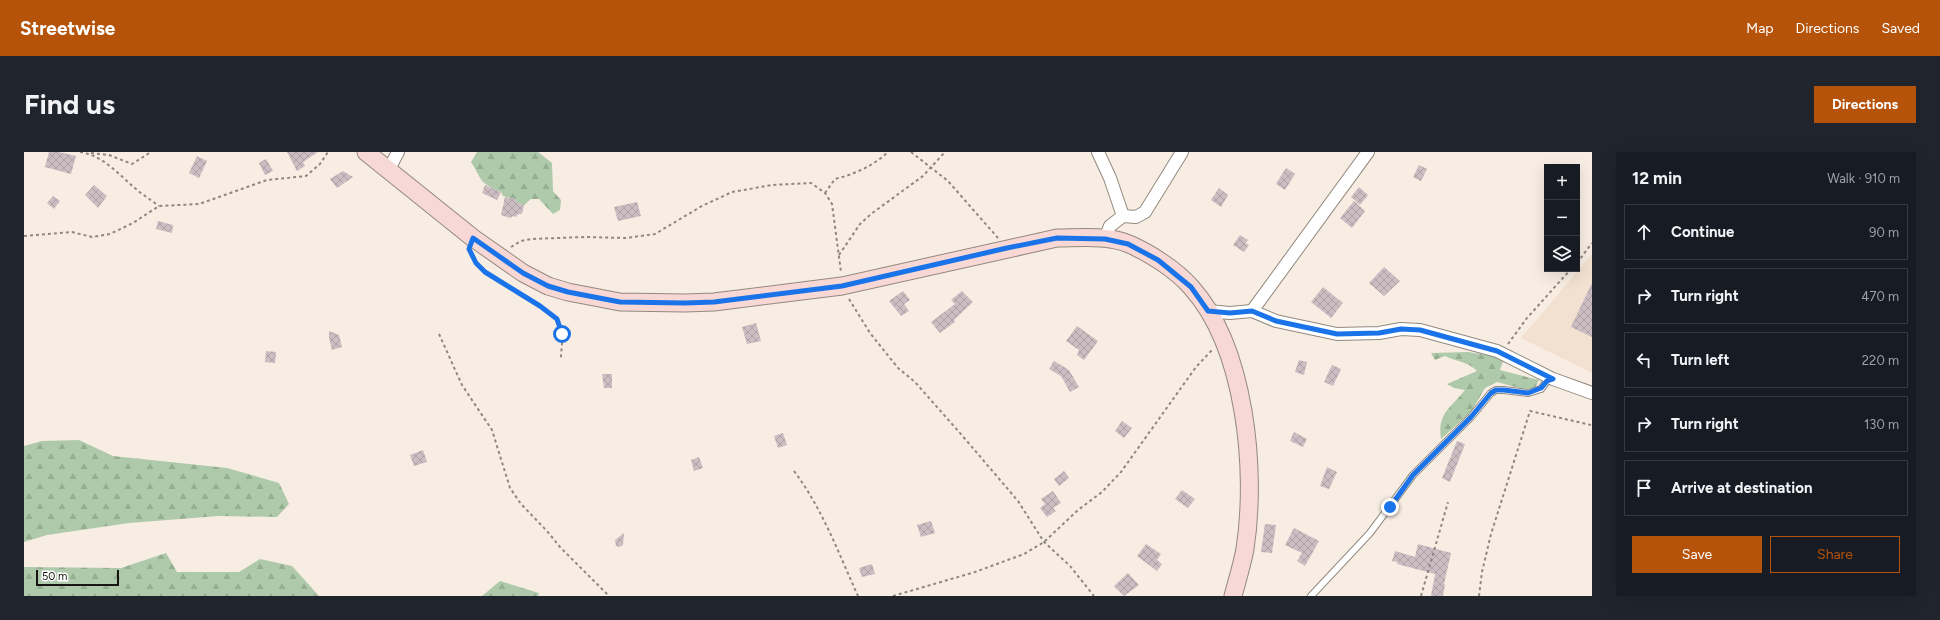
<!DOCTYPE html>
<meta charset="utf-8">
<style>
body{margin:0;font-family:Figtree,sans-serif;background:#20242c;color:#f1f3f6}
.controls{position:absolute;right:12px;top:12px;display:grid;overflow:hidden;border-radius:0px;box-shadow:0 4px 16px #0002}
.controls button{width:36px;height:36px;display:grid;place-items:center;padding:0;border:0;border-bottom:1px solid #363941;background:#171b24;color:#f1f3f6;font:20px sans-serif}
.scale{position:absolute;left:12px;bottom:10px;width:83px;box-sizing:border-box;padding-left:4px;border:2px solid #181411;border-top:0;font-size:11px;line-height:14px;white-space:nowrap;color:#181411;-webkit-text-stroke:3px #fff;paint-order:stroke}
.stop{position:absolute;width:12px;height:12px;margin:-9px;border:3px solid #1a73e8;border-radius:50%;background:#fff}
.stop.end{background:#1a73e8;border-color:#fff;box-shadow:0 1px 4px #0008}
.list{margin:0;padding:0;list-style:none}
h2{display:flex;justify-content:space-between;align-items:center;height:52px;margin:0;padding:0 16px;font-size:17px}
h2 small{font-size:13px;font-weight:400;color:#9ea1a6}
.list li{display:grid;grid-template-columns:26px 1fr auto;gap:12px;align-items:center;box-sizing:border-box;height:56px;margin:0 8px 8px;padding:0 8px;border:1px solid #363941;border-radius:0px}
.list b{display:block;font-size:15px;white-space:nowrap}
.list em{font-size:13px;font-style:normal;color:#9ea1a6}
.actions{display:flex;gap:8px;padding:12px 16px}
.actions a{flex:1;padding:9px 0;border:1px solid #b45309;border-radius:0px;text-align:center;font-size:14px;color:#b45309}
.actions .main{background:#b45309;color:#fff}
.icon{flex:none;width:22px;height:22px;fill:none;stroke:currentColor;stroke-width:2;stroke-linecap:round;stroke-linejoin:round}
.map{position:relative;flex:none;width:1568px;height:444px;overflow:hidden;border-radius:0px}
header{display:flex;align-items:center;gap:24px;box-sizing:border-box;height:56px;padding:0 20px;background:#b45309;color:#fff}
header strong{font-size:19px}
nav{display:flex;gap:22px;margin-inline-start:auto;font-size:14px}
.intro{display:flex;align-items:center;justify-content:space-between;box-sizing:border-box;height:96px;padding:0 24px}
h1{margin:0;font-size:28px}
.button{padding:10px 18px;border-radius:0px;background:#b45309;color:#fff;font-size:14px;font-weight:700}
main{display:flex;gap:24px;padding:0 24px}
aside{flex:1;background:#171b24;border-radius:0px;box-shadow:0 4px 16px #0002}
.map>svg:first-child{display:block}
.built{fill:#f2e1d0}
.forest{fill:url(#forest-firs)}
.building{fill:url(#building-cross-hatch)}
.lines{fill:none;stroke-linecap:round;stroke-linejoin:round}
.service-casing{stroke:#93897f;stroke-width:8}
.minor-casing{stroke:#93897f;stroke-width:14}
.secondary-casing{stroke:#93897f;stroke-width:19}
.path{stroke:#8f8780;stroke-width:2;stroke-dasharray:3 3;stroke-linecap:butt}
.service{stroke:#fff;stroke-width:6}
.minor{stroke:#fff;stroke-width:12}
.secondary{stroke:#f7d8d4;stroke-width:17}
.route{stroke:#1a73e8;stroke-width:5}
</style>
<header>
<strong>Streetwise</strong>
<nav><a>Map</a><a>Directions</a><a>Saved</a></nav>
</header>
<div class="intro"><h1>Find us</h1><a class="button">Directions</a></div>
<main>
<div class="map">
<svg width="1568" height="444" viewBox="0 0 1568 444">
<defs>
<pattern id="forest-firs" width="22" height="20" patternUnits="userSpaceOnUse"><rect width="22" height="20" fill="#aecaaa"/><path d="M5 1l3.5 6h-7zM16 11l3.5 6h-7z" fill="#95ad91"/></pattern>
<pattern id="building-cross-hatch" width="8" height="8" patternUnits="userSpaceOnUse"><rect width="8" height="8" fill="#ccbdc3"/><path d="M0 0l8 8M0 8l8-8" fill="none" stroke="#aea2a6"/></pattern>
</defs>
<rect width="100%" height="100%" fill="#f8ede2"/>
<path class="built" d="M 1568,102 L 1568,221 L 1497,186 Z"/>
<g class="forest">
<path d="M 453,0 L 514,0 L 528,11 L 529,39 L 537,48 L 536,58 L 529,62 L 515,47 L 507,47 L 500,53 L 492,50 L 491,47 L 479,44 L 477,40 C 454,30 459,29 447,10 Z"/>
<path d="M 1444,200 L 1480,206 L 1476,218 L 1515,228 L 1511,236 L 1499,237 L 1473,230 L 1461,236 L 1447,260 L 1417,287 C 1413,261 1427,256 1441,238 L 1430,236 L 1423,232 L 1453,219 C 1443,209 1433,210 1421,204 L 1411,208 L 1407,201 Z"/>
<path d="M 55,288 L 89,304 L 203,316 L 255,331 L 265,352 L 253,365 L 195,364 L 105,371 L 23,383 L 0,390 L 0,294 L 18,289 Z"/>
<path d="M 142,401 L 153,420 L 215,420 L 236,407 L 268,414 L 295,444 L 0,444 L 0,415 L 97,416 Z"/>
<path d="M 476,429 L 515,441 L 514,444 L 458,444 Z"/>
</g>
<g class="building">
<path d="M 25,0 L 35,0 L 52,4 L 47,22 L 21,15 Z"/>
<path d="M 263,0 L 294,0 L 279,10 L 281,14 L 273,19 Z"/>
<path d="M 173,4 L 183,9 L 175,26 L 165,21 Z"/>
<path d="M 242,7 L 249,19 L 241,23 L 235,11 Z"/>
<path d="M 1395,13 L 1403,17 L 1397,29 L 1389,25 Z"/>
<path d="M 1262,16 L 1271,22 L 1261,38 L 1252,32 Z"/>
<path d="M 319,19 L 329,25 L 313,36 L 306,27 Z"/>
<path d="M 70,33 L 83,44 L 74,56 L 61,43 Z"/>
<path d="M 461,33 L 477,40 L 473,48 L 458,41 Z"/>
<path d="M 1335,35 L 1344,43 L 1336,53 L 1327,45 Z"/>
<path d="M 1195,36 L 1204,43 L 1197,55 L 1187,48 Z"/>
<path d="M 29,44 L 36,49 L 30,57 L 23,51 Z"/>
<path d="M 481,45 L 491,47 L 492,50 L 500,53 L 498,62 L 494,62 L 492,65 L 489,64 L 486,66 L 477,63 Z"/>
<path d="M 1330,49 L 1341,59 L 1328,76 L 1316,66 Z"/>
<path d="M 613,50 L 617,64 L 594,69 L 590,55 Z"/>
<path d="M 134,69 L 149,73 L 148,81 L 132,77 Z"/>
<path d="M 1216,83 L 1224,88 L 1221,91 L 1225,93 L 1220,100 L 1209,93 Z"/>
<path d="M 1360,115 L 1376,129 L 1360,144 L 1345,131 Z"/>
<path d="M 1568,131 L 1568,185 L 1547,175 Z"/>
<path d="M 1299,135 L 1319,151 L 1307,166 L 1287,150 Z"/>
<path d="M 879,139 L 886,148 L 880,152 L 885,159 L 877,164 L 865,149 Z"/>
<path d="M 938,139 L 949,150 L 930,168 L 931,170 L 916,181 L 907,170 L 931,152 L 927,148 Z"/>
<path d="M 732,171 L 737,189 L 723,192 L 718,175 Z"/>
<path d="M 1053,174 L 1074,189 L 1060,208 L 1053,203 L 1055,198 L 1042,189 Z"/>
<path d="M 305,179 L 315,183 L 318,195 L 308,198 L 305,186 Z"/>
<path d="M 242,199 L 252,200 L 251,211 L 241,210 Z"/>
<path d="M 1275,208 L 1283,210 L 1280,223 L 1271,220 Z"/>
<path d="M 1030,209 L 1045,218 L 1055,235 L 1046,240 L 1037,224 L 1025,217 Z"/>
<path d="M 1308,213 L 1317,217 L 1309,234 L 1300,230 Z"/>
<path d="M 578,222 L 588,222 L 588,236 L 580,236 Z"/>
<path d="M 1098,269 L 1108,276 L 1100,286 L 1091,279 Z"/>
<path d="M 1270,280 L 1283,287 L 1279,295 L 1266,289 Z"/>
<path d="M 759,281 L 763,293 L 754,296 L 750,284 Z"/>
<path d="M 1433,289 L 1441,292 L 1426,330 L 1418,326 Z"/>
<path d="M 399,298 L 403,310 L 390,314 L 386,303 Z"/>
<path d="M 675,305 L 679,316 L 670,319 L 667,308 Z"/>
<path d="M 1303,315 L 1313,320 L 1305,337 L 1296,334 Z"/>
<path d="M 1040,319 L 1045,326 L 1035,334 L 1030,327 Z"/>
<path d="M 1158,338 L 1171,347 L 1164,356 L 1151,347 Z"/>
<path d="M 1029,339 L 1037,351 L 1029,356 L 1032,359 L 1023,365 L 1016,356 L 1021,352 L 1017,347 Z"/>
<path d="M 907,369 L 911,381 L 897,385 L 893,373 Z"/>
<path d="M 1241,372 L 1252,373 L 1248,401 L 1237,400 Z"/>
<path d="M 1270,376 L 1295,389 L 1281,414 L 1273,409 L 1278,401 L 1261,393 Z"/>
<path d="M 600,381 L 599,393 L 595,395 L 592,394 L 591,388 Z"/>
<path d="M 1122,392 L 1137,402 L 1133,408 L 1138,412 L 1133,419 L 1113,404 Z"/>
<path d="M 1394,392 L 1427,401 L 1420,432 L 1421,432 L 1419,444 L 1407,444 L 1411,422 L 1373,412 L 1374,410 L 1368,409 L 1371,399 L 1391,405 Z"/>
<path d="M 848,412 L 851,422 L 838,425 L 835,416 Z"/>
<path d="M 1104,421 L 1115,433 L 1100,444 L 1090,434 Z"/>
</g>
<g class="lines">
<g class="service-casing">
<path id="service" d="M 1287,444 L 1346,381 L 1389,323 L 1447,265 L 1467,241 L 1472,238 L 1480,238 L 1504,241 L 1517,237 L 1523,229 L 1528,227"/>
</g>
<g class="minor-casing">
<g id="minor">
<path d="M 1074,0 L 1086,26 L 1099,64 L 1086,74 L 1081,87"/>
<path d="M 364,19 L 374,0"/>
<path d="M 1099,64 L 1112,65 L 1121,60 L 1158,0"/>
<path d="M 1184,159 L 1206,161 L 1228,159 L 1252,169 L 1313,182 L 1355,181 L 1377,177 L 1396,178 L 1473,199 L 1529,227 L 1568,241"/>
<path d="M 1228,159 L 1344,0"/>
</g>
</g>
<g class="secondary-casing">
<path id="secondary" d="M 342,0 L 449,86 L 499,121 L 524,134 L 544,140 L 596,150 L 661,151 L 690,150 L 818,134 L 1033,86 C 1056,86 1084,83 1105,92 C 1126,101 1152,118 1167,135 C 1222,196 1233,319 1221,397 C 1218,413 1213,429 1209,444"/>
</g>
<g class="path">
<path d="M 56,0 C 79,3 95,23 112,37 C 119,43 127,48 135,54"/>
<path d="M 887,0 L 924,29 L 974,86"/>
<path d="M 67,1 L 85,3 L 108,12 L 127,0"/>
<path d="M 801,41 L 811,27 C 831,22 849,14 864,0"/>
<path d="M 0,84 L 48,80 L 68,85 L 86,82 L 109,71 L 135,54 L 175,52 L 243,28 L 282,24 L 296,12 L 304,0"/>
<path d="M 487,95 L 497,89 L 507,87 L 561,85 L 602,86 L 631,82 L 678,54 L 708,40 L 748,33 L 787,31 L 801,41 L 808,52 L 817,120"/>
<path d="M 448,102 C 463,137 531,146 538,181 C 539,189 537,198 537,206"/>
<path d="M 815,103 L 836,72 L 847,62 L 899,24 L 921,0"/>
<path d="M 1553,111 L 1568,91"/>
<path d="M 825,147 L 846,181 L 874,216 L 891,230 L 942,288 L 994,349 L 1020,390 L 1046,414 L 1070,444"/>
<path d="M 415,182 L 438,233 L 468,278 L 486,336 L 497,352 L 523,379 L 536,395 L 585,444"/>
<path d="M 1484,192 L 1503,166 L 1547,117"/>
<path d="M 770,319 C 798,356 815,402 834,444"/>
<path d="M 869,444 L 951,420 L 1000,402 L 1020,390 L 1054,358 L 1078,340 L 1097,320 L 1172,215 L 1188,198"/>
<path d="M 1397,444 L 1424,350"/>
<path d="M 1455,444 L 1458,420 L 1467,382 L 1506,259 L 1567,273"/>
</g>
<use href="#service" class="service"/>
<use href="#minor" class="minor"/>
<use href="#secondary" class="secondary"/>
</g>
<g class="lines">
<path class="route" d="M 538,182 L 533,167 L 516,154 L 461,120 L 452,111 L 445,97 L 449,86 L 499,121 L 524,134 L 544,140 L 596,150 L 661,151 L 690,150 L 818,134 L 983,96 L 1033,86 L 1081,87 L 1104,92 L 1134,108 L 1167,135 L 1184,159 L 1206,161 L 1228,159 L 1252,169 L 1313,182 L 1355,181 L 1377,177 L 1396,178 L 1473,199 L 1529,227 L 1523,229 L 1517,236 L 1504,241 L 1480,238 L 1472,238 L 1467,241 L 1447,265 L 1389,323 L 1366,355"/>
</g>
</svg>
<div class="controls">
<button>+</button>
<button>−</button>
<button><svg class="icon" aria-label="layers" viewBox="0 0 24 24"><path d="M12 4l9 5-9 5-9-5zM3 14l9 5 9-5"/></svg></button>
</div>
<div class="scale">50 m</div>
<div class="stop" style="left:538px;top:182px"></div>
<div class="stop end" style="left:1366px;top:355px"></div>
</div>
<aside>
<h2>12 min<small>Walk · 910 m</small></h2>
<ul class="list">
<li><svg class="icon" aria-label="ahead" viewBox="0 0 24 24"><path d="M12 20V5M6 11l6-6 6 6"/></svg><div><b>Continue</b></div><em>90 m</em></li>
<li><svg class="icon" aria-label="right" viewBox="0 0 24 24"><path d="M7 20v-9h11M14 6l5 5-5 5"/></svg><div><b>Turn right</b></div><em>470 m</em></li>
<li><svg class="icon" aria-label="left" viewBox="0 0 24 24"><path d="M17 20v-9H6M10 6l-5 5 5 5"/></svg><div><b>Turn left</b></div><em>220 m</em></li>
<li><svg class="icon" aria-label="right" viewBox="0 0 24 24"><path d="M7 20v-9h11M14 6l5 5-5 5"/></svg><div><b>Turn right</b></div><em>130 m</em></li>
<li><svg class="icon" aria-label="arrive" viewBox="0 0 24 24"><path d="M6 21V4h12l-3 4 3 4H6"/></svg><div><b>Arrive at destination</b></div></li>
</ul>
<div class="actions"><a class="main">Save</a><a>Share</a></div>
</aside>
</main>
